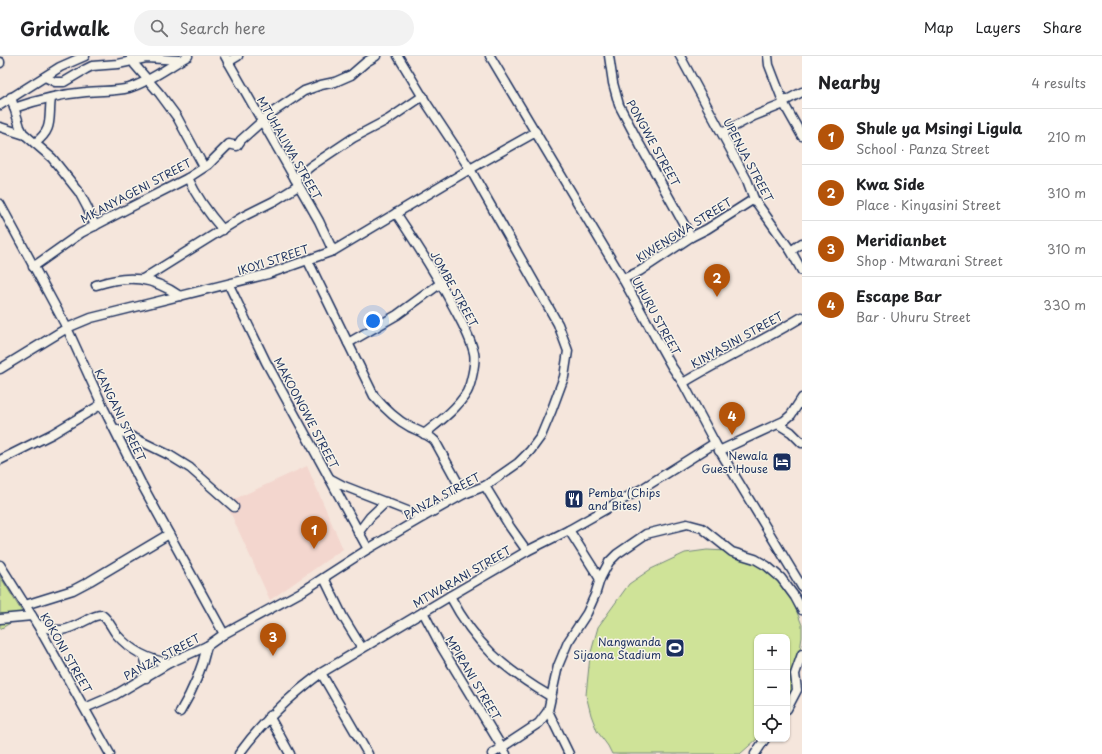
<!DOCTYPE html>
<meta charset="utf-8">
<style>
body{margin:0;font-family:"Playpen Sans",sans-serif;background:#f2f2f2;color:#202124}
.controls{position:absolute;right:12px;bottom:12px;display:grid;overflow:hidden;border-radius:8px;box-shadow:0 1px 3px #0004}
.controls button{width:36px;height:36px;display:grid;place-items:center;padding:0;border:0;border-bottom:1px solid #e0e0e0;background:#fff;color:#202124;font:20px sans-serif}
.you{position:absolute;left:373px;top:265px;width:14px;height:14px;margin:-10px;border:3px solid #fff;border-radius:50%;background:#1a73e8;box-shadow:0 0 0 6px #1a73e833}
.badge{display:grid;place-items:center;width:26px;height:26px;border-radius:50%;background:#b45309;color:#fff;font-size:13px;font-weight:700}
.pin{position:absolute;translate:-50% -33px;filter:drop-shadow(0 1px 2px #0008)}
.pin::after{content:'';position:absolute;top:21px;width:14px;height:12px;background:inherit;clip-path:polygon(0 0,100% 0,50% 100%)}
.list{margin:0;padding:0;list-style:none}
h2{display:flex;justify-content:space-between;align-items:center;height:52px;margin:0;padding:0 16px;font-size:17px}
h2 small{font-size:13px;font-weight:400;color:#757577}
.list li{display:grid;grid-template-columns:26px 1fr auto;gap:12px;align-items:center;box-sizing:border-box;height:56px;padding:0 16px;border-top:1px solid #e0e0e0}
.list b{display:block;font-size:15px;white-space:nowrap}
.list p{margin:0;font-size:13px;white-space:nowrap;color:#757577}
.list em{font-size:13px;font-style:normal;color:#757577}
.icon{flex:none;width:22px;height:22px;fill:none;stroke:currentColor;stroke-width:2;stroke-linecap:round;stroke-linejoin:round}
.map{position:relative;flex:none;width:802px;height:698px;overflow:hidden}
header{display:flex;align-items:center;gap:24px;box-sizing:border-box;height:56px;padding:0 20px;background:#fff;border-bottom:1px solid #e0e0e0}
header strong{font-size:19px}
nav{display:flex;gap:22px;margin-inline-start:auto;font-size:14px}
.search{width:280px;height:36px;background:#f2f2f2;display:flex;align-items:center;gap:10px;box-sizing:border-box;padding:0 14px;border-radius:22px;color:#757577;font-size:15px}
main{display:flex}
aside{flex:1;background:#fff}
.map>svg:first-child{display:block}
.built{fill:#f3d6ce}
.green{fill:#cfe398;stroke:#75897b}
.lines{fill:none;stroke-linecap:round;stroke-linejoin:round}
.minor-casing{stroke:#1b2f5e;stroke-width:11}
.minor{stroke:#f7f3e8;stroke-width:8}
.labels{text-anchor:middle;stroke-width:3;stroke-linejoin:round;paint-order:stroke}
.street-label{font-size:11px;fill:#1b2f5e;stroke:#f7f3e8}
.poi-label{font-size:11px;fill:#1b2f5e;stroke:#f7f3e8;text-anchor:end}
</style>
<header>
<strong>Gridwalk</strong>
<div class="search"><svg class="icon" aria-label="search" viewBox="0 0 24 24"><circle cx="10" cy="10" r="6"/><path d="M15 15l6 6"/></svg>Search here</div>
<nav><a>Map</a><a>Layers</a><a>Share</a></nav>
</header>
<main>
<div class="map">
<svg width="802" height="698" viewBox="0 0 802 698">
<rect width="100%" height="100%" fill="#f5e6dc"/>
<filter id="ink" filterUnits="userSpaceOnUse"><feTurbulence type="fractalNoise" baseFrequency=".025" numOctaves="2"/><feDisplacementMap in="SourceGraphic" scale="8" xChannelSelector="R" yChannelSelector="G"/><feConvolveMatrix kernelMatrix="1 2 1 2 8 2 1 2 1" color-interpolation-filters="sRGB"/></filter>
<g filter="url(#ink)">
<path class="built" d="M 307,410 L 343,493 L 270,544 L 226,447 Z"/>
<g class="green">
<path d="M 707,494 L 727,495 L 762,509 L 775,522 L 793,546 L 802,569 L 802,581 L 795,629 L 787,644 L 787,581 L 757,581 L 757,683 L 740,698 L 612,698 L 608,690 L 597,675 L 591,659 L 586,639 L 590,600 L 598,571 L 629,528 L 651,513 L 685,497 Z"/>
<path d="M 0,520 L 24,559 L 0,573 Z"/>
</g>
<g class="lines">
<g class="minor-casing">
<g id="minor">
<path d="M 225,0 L 319,165 L 333,195"/>
<path d="M 490,0 L 623,223 L 672,311 L 683,327 L 715,387 L 802,531"/>
<path d="M 609,0 L 613,27 L 619,49 L 640,89 L 691,181"/>
<path d="M 680,0 L 747,124 L 754,143 L 791,195 L 802,215"/>
<path d="M 768,0 L 769,9 L 784,48 L 802,80"/>
<path d="M 131,1 L 135,9 L 160,38 L 177,61 L 204,111"/>
<path d="M 0,6 L 0,7"/>
<path d="M 228,6 L 238,0"/>
<path d="M 45,21 L 55,26 L 64,26 L 86,13 L 92,10 L 118,8 L 146,2 L 180,4"/>
<path d="M 11,41 L 20,71 L 23,77 L 52,102 L 79,136 L 87,151 L 95,170"/>
<path d="M 783,46 L 802,36"/>
<path d="M 0,49 L 60,11 L 85,0"/>
<path d="M 14,52 C 37,44 62,38 86,36 C 101,34 114,36 129,32 C 151,25 168,11 188,0"/>
<path d="M 0,71 L 25,79"/>
<path d="M 722,77 L 754,60 L 784,48"/>
<path d="M 35,87 C 54,73 48,63 51,42"/>
<path d="M 188,122 C 197,142 209,158 223,174"/>
<path d="M 295,123 L 311,110 L 353,82 L 389,63 L 423,40"/>
<path d="M 0,148 L 67,272 L 104,353 L 141,427 L 224,578"/>
<path d="M 396,157 C 416,187 436,218 453,250 C 461,265 470,280 474,297 C 476,306 471,328 467,336 C 457,353 439,366 424,378"/>
<path d="M 791,195 L 802,187"/>
<path d="M 308,205 L 374,340 C 385,353 395,363 410,371 C 418,375 428,378 435,385 L 464,438"/>
<path d="M 33,211 L 81,177 L 125,154 L 188,122 L 208,109 L 229,88 L 237,90 L 241,84 L 270,58 L 304,35 L 321,29 L 335,26 L 351,19 L 366,6 L 376,0"/>
<path d="M 143,223 L 244,160 L 274,145 L 298,130"/>
<path d="M 623,223 L 640,215 L 691,181 L 707,173 L 754,143"/>
<path d="M 96,229 C 129,218 152,221 180,240"/>
<path d="M 229,229 L 266,306 L 368,493"/>
<path d="M 348,287 L 397,259 L 441,227"/>
<path d="M 0,313 L 67,272 L 91,262 L 268,218 L 333,195 L 470,113 L 536,76"/>
<path d="M 683,327 C 722,303 763,285 802,261"/>
<path d="M 778,368 L 791,376 L 802,387"/>
<path d="M 114,372 L 169,399 L 190,412 L 234,451"/>
<path d="M 719,395 L 784,365 L 791,359 L 802,342"/>
<path d="M 0,404 L 52,378 L 102,348"/>
<path d="M 329,422 L 344,430 L 423,461"/>
<path d="M 485,430 L 510,471 L 527,495"/>
<path d="M 569,474 L 600,523"/>
<path d="M 358,477 L 370,461 L 386,446"/>
<path d="M 0,509 L 37,568 L 110,698"/>
<path d="M 324,522 L 343,561 L 362,592"/>
<path d="M 450,540 C 475,588 504,613 550,640"/>
<path d="M 25,549 L 73,534 L 90,525 L 169,478"/>
<path d="M 423,556 L 442,592 L 506,698"/>
<path d="M 0,563 L 32,560"/>
<path d="M 37,568 C 59,578 66,575 87,564 C 92,561 97,559 102,559 C 109,564 112,573 117,579 C 131,595 150,604 169,607"/>
<path d="M 144,600 L 147,610 L 146,622"/>
<path d="M 321,617 L 368,698"/>
<path d="M 85,652 L 115,639 L 169,607 L 207,590 L 224,578 L 303,535 L 368,493 L 423,461 L 464,438 L 485,430 L 518,407 L 530,395 L 541,380 L 551,356 L 564,321 L 568,295 L 558,268 L 470,113 L 427,48 L 398,0"/>
<path d="M 787,653 L 797,634 L 795,618 L 802,598"/>
<path d="M 548,655 L 569,698"/>
<path d="M 180,656 C 192,636 202,613 207,590"/>
<path d="M 269,660 L 290,698"/>
<path d="M 239,698 C 262,666 289,641 321,617 L 450,540 L 527,495 L 569,474 L 645,431 L 715,387"/>
<path d="M 492,698 L 539,667 L 548,655 L 558,610 L 568,586 L 587,557 L 595,539 L 600,523 L 609,506 L 617,498 L 646,478 L 687,468 L 702,472 L 732,496 L 755,503 L 767,510 L 781,522 L 795,541 L 802,554"/>
<path d="M 755,698 L 765,683"/>
</g>
</g>
<use href="#minor" class="minor"/>
</g>
</g>
<defs>
<g id="hotel-square" transform="scale(1)"><rect x="-9" y="-9" width="18" height="18" rx="4" fill="#1b2f5e" stroke="#f7f3e8"/><path d="M-6-4.5h1.5V1H6V5H4.5V3h-9V5H-6ZM-4 0a1.8 1.8 0 1 1 3.6 0ZM.5 0V-2.5h3Q6-2.5 6 0Z" fill="#fff"/></g>
<g id="restaurant-square" transform="scale(1)"><rect x="-9" y="-9" width="18" height="18" rx="4" fill="#1b2f5e" stroke="#f7f3e8"/><path d="M-5-6h1v4h1v-4h1v4h1v-4h1v5L-1.5 .5V6h-2V.5L-5-1ZM5-6V6H3V1.5H1.5Q1.5-4 5-6Z" fill="#fff"/></g>
<g id="stadium-square" transform="scale(1)"><rect x="-9" y="-9" width="18" height="18" rx="4" fill="#1b2f5e" stroke="#f7f3e8"/><path d="M0-5a6.5 5 0 1 0 0 10a6.5 5 0 1 0 0-10ZM-3.5-1.8h7v3.6h-7Z" fill="#fff"/></g>
</defs>
<g fill-rule="evenodd">
<use href="#hotel-square" x="782" y="406"/>
<use href="#restaurant-square" x="574" y="443"/>
<use href="#stadium-square" x="675" y="592"/>
</g>
<g class="labels">
<g class="street-label">
<text transform="translate(653 87) rotate(61)" y="4">PONGWE STREET</text>
<text transform="translate(289 92) rotate(60)" y="4">MTUHALIWA STREET</text>
<text transform="translate(748 104) rotate(62)" y="4">UPENJA STREET</text>
<text transform="translate(136 135) rotate(-28)" y="4">MKANYAGENI STREET</text>
<text transform="translate(684 174) rotate(-32)" y="4">KIWENGWA STREET</text>
<text transform="translate(273 204) rotate(-18)" y="4">IKOYI STREET</text>
<text transform="translate(454 233) rotate(61)" y="4">JOMBE STREET</text>
<text transform="translate(656 260) rotate(61)" y="4">UHURU STREET</text>
<text transform="translate(737 284) rotate(-29)" y="4">KINYASINI STREET</text>
<text transform="translate(306 357) rotate(62)" y="4">MAKOONGWE STREET</text>
<text transform="translate(120 359) rotate(64)" y="4">KANGANI STREET</text>
<text transform="translate(442 440) rotate(-28)" y="4">PANZA STREET</text>
<text transform="translate(462 521) rotate(-30)" y="4">MTWARANI STREET</text>
<text transform="translate(66 597) rotate(60)" y="4">KOKONI STREET</text>
<text transform="translate(162 601) rotate(-28)" y="4">PANZA STREET</text>
<text transform="translate(473 622) rotate(59)" y="4">MPIRANI STREET</text>
</g>
<g class="poi-label">
<text x="768" y="404">Newala<tspan x="768" dy="13">Guest House</tspan></text>
<text x="588" y="441" text-anchor="start">Pemba (Chips<tspan x="588" dy="13">and Bites)</tspan></text>
<text x="661" y="590">Nangwanda<tspan x="661" dy="13">Sijaona Stadium</tspan></text>
</g>
</g>
</svg>
<div class="controls">
<button>+</button>
<button>−</button>
<button><svg class="icon" aria-label="locate" viewBox="0 0 24 24"><circle cx="12" cy="12" r="6"/><path d="M12 2v4M12 18v4M2 12h4M18 12h4"/></svg></button>
</div>
<div class="you"></div>
<div class="pin badge" style="left:314px;top:493px">1</div>
<div class="pin badge" style="left:717px;top:241px">2</div>
<div class="pin badge" style="left:273px;top:600px">3</div>
<div class="pin badge" style="left:732px;top:379px">4</div>
</div>
<aside>
<h2>Nearby<small>4 results</small></h2>
<ul class="list">
<li><span class="badge">1</span><div><b>Shule ya Msingi Ligula</b><p>School · Panza Street</p></div><em>210 m</em></li>
<li><span class="badge">2</span><div><b>Kwa Side</b><p>Place · Kinyasini Street</p></div><em>310 m</em></li>
<li><span class="badge">3</span><div><b>Meridianbet</b><p>Shop · Mtwarani Street</p></div><em>310 m</em></li>
<li><span class="badge">4</span><div><b>Escape Bar</b><p>Bar · Uhuru Street</p></div><em>330 m</em></li>
</ul>
</aside>
</main>
